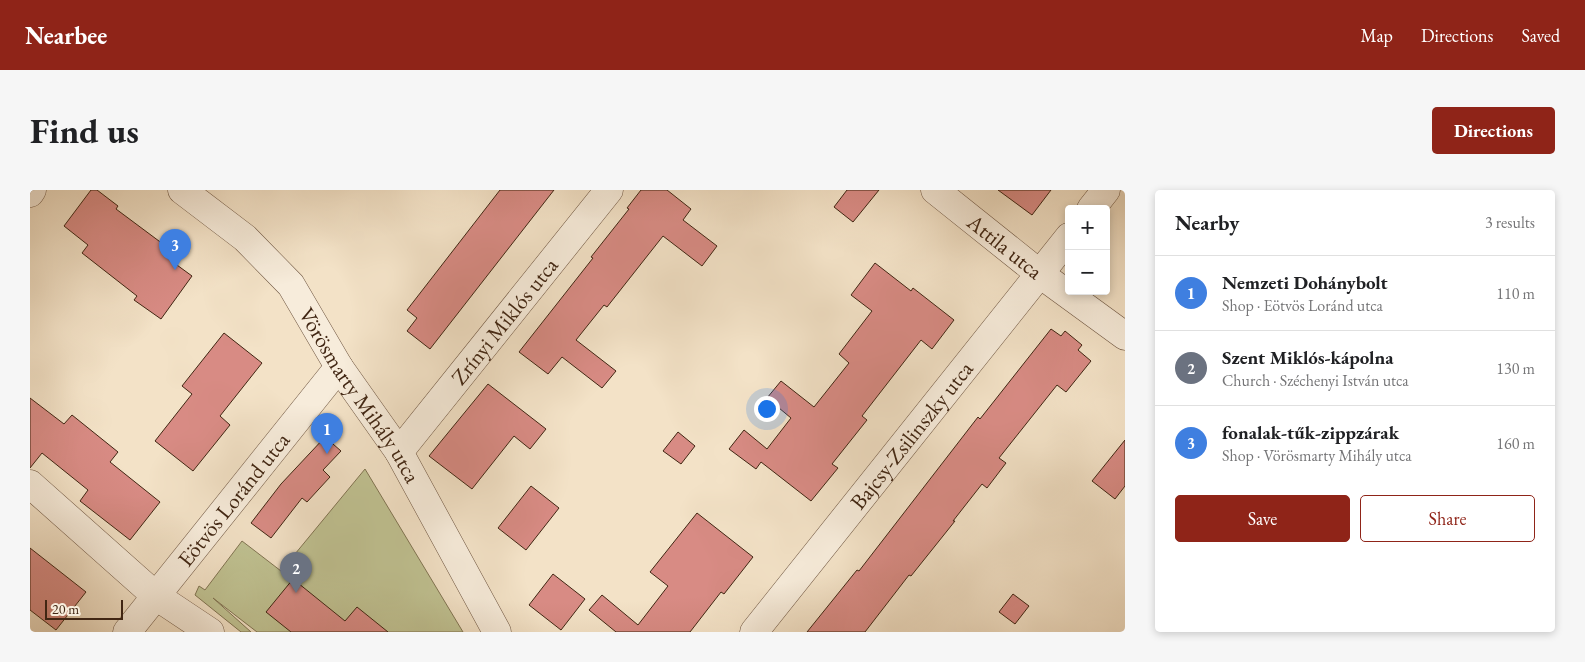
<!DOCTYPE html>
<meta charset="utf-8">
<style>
body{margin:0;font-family:"EB Garamond",serif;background:#f6f6f6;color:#202124}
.controls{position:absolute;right:15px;top:15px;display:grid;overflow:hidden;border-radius:5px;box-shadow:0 2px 8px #0003}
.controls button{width:45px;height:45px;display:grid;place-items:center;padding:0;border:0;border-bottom:1px solid #e0e0e0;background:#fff;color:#202124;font:25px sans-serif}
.scale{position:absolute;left:15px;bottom:12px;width:78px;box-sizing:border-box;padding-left:5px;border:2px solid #412613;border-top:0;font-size:14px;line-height:18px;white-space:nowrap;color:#412613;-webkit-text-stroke:4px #f7ecdb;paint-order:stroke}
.you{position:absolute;left:736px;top:218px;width:18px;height:18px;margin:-12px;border:4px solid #fff;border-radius:50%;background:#1a73e8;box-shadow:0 0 0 8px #1a73e833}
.badge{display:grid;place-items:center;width:32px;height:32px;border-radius:50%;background:#8f2418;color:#fff;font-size:16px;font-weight:700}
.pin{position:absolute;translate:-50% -41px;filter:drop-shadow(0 1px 2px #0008)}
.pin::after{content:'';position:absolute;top:26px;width:18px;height:15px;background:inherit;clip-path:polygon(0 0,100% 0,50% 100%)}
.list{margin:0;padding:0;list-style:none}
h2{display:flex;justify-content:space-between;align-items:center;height:65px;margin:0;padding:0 20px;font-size:21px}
h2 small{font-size:16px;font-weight:400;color:#757577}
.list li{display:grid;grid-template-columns:32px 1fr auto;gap:15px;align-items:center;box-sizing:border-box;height:75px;padding:0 20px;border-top:1px solid #e0e0e0}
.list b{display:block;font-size:19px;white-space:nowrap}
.list p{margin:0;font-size:16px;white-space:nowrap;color:#757577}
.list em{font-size:16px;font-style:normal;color:#757577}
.actions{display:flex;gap:10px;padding:15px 20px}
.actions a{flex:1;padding:11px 0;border:1px solid #8f2418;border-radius:5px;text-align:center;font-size:18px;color:#8f2418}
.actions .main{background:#8f2418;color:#fff}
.map{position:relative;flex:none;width:1095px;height:442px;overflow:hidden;border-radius:5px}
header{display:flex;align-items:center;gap:30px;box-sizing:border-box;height:70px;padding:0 25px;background:#8f2418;color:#fff}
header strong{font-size:24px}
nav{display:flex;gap:28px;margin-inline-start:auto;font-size:18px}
.intro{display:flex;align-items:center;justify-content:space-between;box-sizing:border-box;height:120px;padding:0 30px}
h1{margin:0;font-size:35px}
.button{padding:12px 22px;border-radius:5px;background:#8f2418;color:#fff;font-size:18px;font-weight:700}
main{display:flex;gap:30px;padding:0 30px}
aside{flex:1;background:#fff;border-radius:5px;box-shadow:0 2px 8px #0003}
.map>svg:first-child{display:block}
.green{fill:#c0c292;stroke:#807452}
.building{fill:#d88b84;stroke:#412613}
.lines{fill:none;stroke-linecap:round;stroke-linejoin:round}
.minor-casing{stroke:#6e5540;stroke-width:29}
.tertiary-casing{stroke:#6e5540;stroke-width:29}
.minor{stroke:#f7ecdb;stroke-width:28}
.tertiary{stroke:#f7ecdb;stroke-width:28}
.labels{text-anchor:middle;stroke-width:5;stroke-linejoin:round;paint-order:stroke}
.street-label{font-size:22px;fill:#412613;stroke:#f7ecdb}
</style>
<header>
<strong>Nearbee</strong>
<nav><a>Map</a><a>Directions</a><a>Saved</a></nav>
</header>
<div class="intro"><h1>Find us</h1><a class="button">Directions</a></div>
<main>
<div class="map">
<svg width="1095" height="442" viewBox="0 0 1095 442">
<rect width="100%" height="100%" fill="#f3e2c7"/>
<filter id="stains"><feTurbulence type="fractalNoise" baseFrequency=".004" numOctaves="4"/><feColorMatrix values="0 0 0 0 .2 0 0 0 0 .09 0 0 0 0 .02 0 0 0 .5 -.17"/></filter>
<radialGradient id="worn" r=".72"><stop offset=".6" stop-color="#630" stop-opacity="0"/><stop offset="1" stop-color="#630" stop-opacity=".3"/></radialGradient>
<path class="green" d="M 335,279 L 433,442 L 227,442 L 183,408 L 221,442 L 211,442 L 165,405 L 169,396 L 175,400 L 212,351 L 251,381 Z"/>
<g class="building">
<path d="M 61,0 L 67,0 L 88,16 L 86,19 L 141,60 L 136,67 L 162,86 L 131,129 L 104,110 L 107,106 L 52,63 L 58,55 L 34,36 Z"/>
<path d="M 470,0 L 524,0 L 400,159 L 377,141 L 387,128 L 377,120 Z"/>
<path d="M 611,0 L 637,0 L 661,19 L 653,30 L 687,56 L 672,76 L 633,46 L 577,117 L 574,115 L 546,150 L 586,181 L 572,198 L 532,167 L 518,184 L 489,162 L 563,68 L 561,67 L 599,19 L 597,18 Z"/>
<path d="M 817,0 L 849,0 L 823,32 L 804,17 Z"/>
<path d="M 968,0 L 1021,0 L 1002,25 Z"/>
<path d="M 845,73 L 881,101 L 883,98 L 924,130 L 902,159 L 891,150 L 832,226 L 837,230 L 802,274 L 808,278 L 781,311 L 731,272 L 726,279 L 699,259 L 714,240 L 737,259 L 761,228 L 737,208 L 751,191 L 784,217 L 819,173 L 809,164 L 842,121 L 821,105 Z"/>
<path d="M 1021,139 L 1031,146 L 1035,141 L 1052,155 L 1048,160 L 1061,171 L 1036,202 L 1027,195 L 969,268 L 976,273 L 957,298 L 952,294 L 923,331 L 925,331 L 881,386 L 879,385 L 835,442 L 777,442 L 827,380 L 829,381 L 948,227 L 950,229 Z"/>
<path d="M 194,143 L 232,173 L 190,226 L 200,235 L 163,281 L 125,251 L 162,204 L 152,196 Z"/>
<path d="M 458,194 L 516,239 L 500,259 L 484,246 L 442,299 L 399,266 Z"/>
<path d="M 0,208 L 34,234 L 42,225 L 88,262 L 80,272 L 130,312 L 100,350 L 50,311 L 58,300 L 12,263 L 0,278 Z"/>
<path d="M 648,242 L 665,256 L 651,274 L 633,261 Z"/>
<path d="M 295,247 L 311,261 L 293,280 L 300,287 L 277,312 L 272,308 L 241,348 L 221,333 L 251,294 Z"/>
<path d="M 1095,250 L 1095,296 L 1085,309 L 1062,291 Z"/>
<path d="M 501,296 L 529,318 L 496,360 L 468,338 Z"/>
<path d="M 667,323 L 723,367 L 694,404 L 691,402 L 660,442 L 586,442 L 559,420 L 572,405 L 608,435 L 638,396 L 620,382 Z"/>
<path d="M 0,358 L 56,402 L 26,440 L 0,420 Z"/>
<path d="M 523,384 L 555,409 L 531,440 L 499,415 Z"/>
<path d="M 263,389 L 315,431 L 327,417 L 358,442 L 261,442 L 236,422 Z"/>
<path d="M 983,404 L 999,416 L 985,434 L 969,422 Z"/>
</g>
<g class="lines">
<g class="minor-casing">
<g id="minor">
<path id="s1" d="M 905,0 L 1010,84 L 1095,146"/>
<path d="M 0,3 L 2,0"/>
<path id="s2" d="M 369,262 L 579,0"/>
<path d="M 0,294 L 126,406 L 180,442"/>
<path id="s3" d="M 97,442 L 309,177"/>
</g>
</g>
<g class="tertiary-casing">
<g id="tertiary">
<path id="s4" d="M 152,0 L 215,48 L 261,95 L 309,177 L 369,262 L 467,442"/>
<path d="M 1061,19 L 1076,0"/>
<path id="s5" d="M 724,442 L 1039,47"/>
</g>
</g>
<use href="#minor" class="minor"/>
<use href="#tertiary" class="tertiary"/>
</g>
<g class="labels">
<g class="street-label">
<text dy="8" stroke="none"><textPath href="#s1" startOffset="90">Attila utca</textPath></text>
<text dy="8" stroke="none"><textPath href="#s2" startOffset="168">Zrínyi Miklós utca</textPath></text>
<text dy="8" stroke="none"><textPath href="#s4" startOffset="275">Vörösmarty Mihály utca</textPath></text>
<text dy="8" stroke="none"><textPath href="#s5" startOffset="252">Bajcsy-Zsilinszky utca</textPath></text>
<text dy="8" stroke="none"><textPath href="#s3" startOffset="170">Eötvös Loránd utca</textPath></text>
</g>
</g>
<rect width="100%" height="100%" filter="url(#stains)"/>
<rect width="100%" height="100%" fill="url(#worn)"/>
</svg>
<div class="controls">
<button>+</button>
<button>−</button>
</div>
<div class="scale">20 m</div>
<div class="you"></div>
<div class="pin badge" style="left:297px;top:264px;background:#3f7fe0">1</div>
<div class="pin badge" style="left:266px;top:403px;background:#6b7280">2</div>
<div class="pin badge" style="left:145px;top:80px;background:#3f7fe0">3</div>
</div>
<aside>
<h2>Nearby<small>3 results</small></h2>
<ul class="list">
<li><span class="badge" style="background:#3f7fe0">1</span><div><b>Nemzeti Dohánybolt</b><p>Shop · Eötvös Loránd utca</p></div><em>110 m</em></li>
<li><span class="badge" style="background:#6b7280">2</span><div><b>Szent Miklós-kápolna</b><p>Church · Széchenyi István utca</p></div><em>130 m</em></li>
<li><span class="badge" style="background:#3f7fe0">3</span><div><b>fonalak-tűk-zippzárak</b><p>Shop · Vörösmarty Mihály utca</p></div><em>160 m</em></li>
</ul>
<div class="actions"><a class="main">Save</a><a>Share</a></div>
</aside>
</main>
